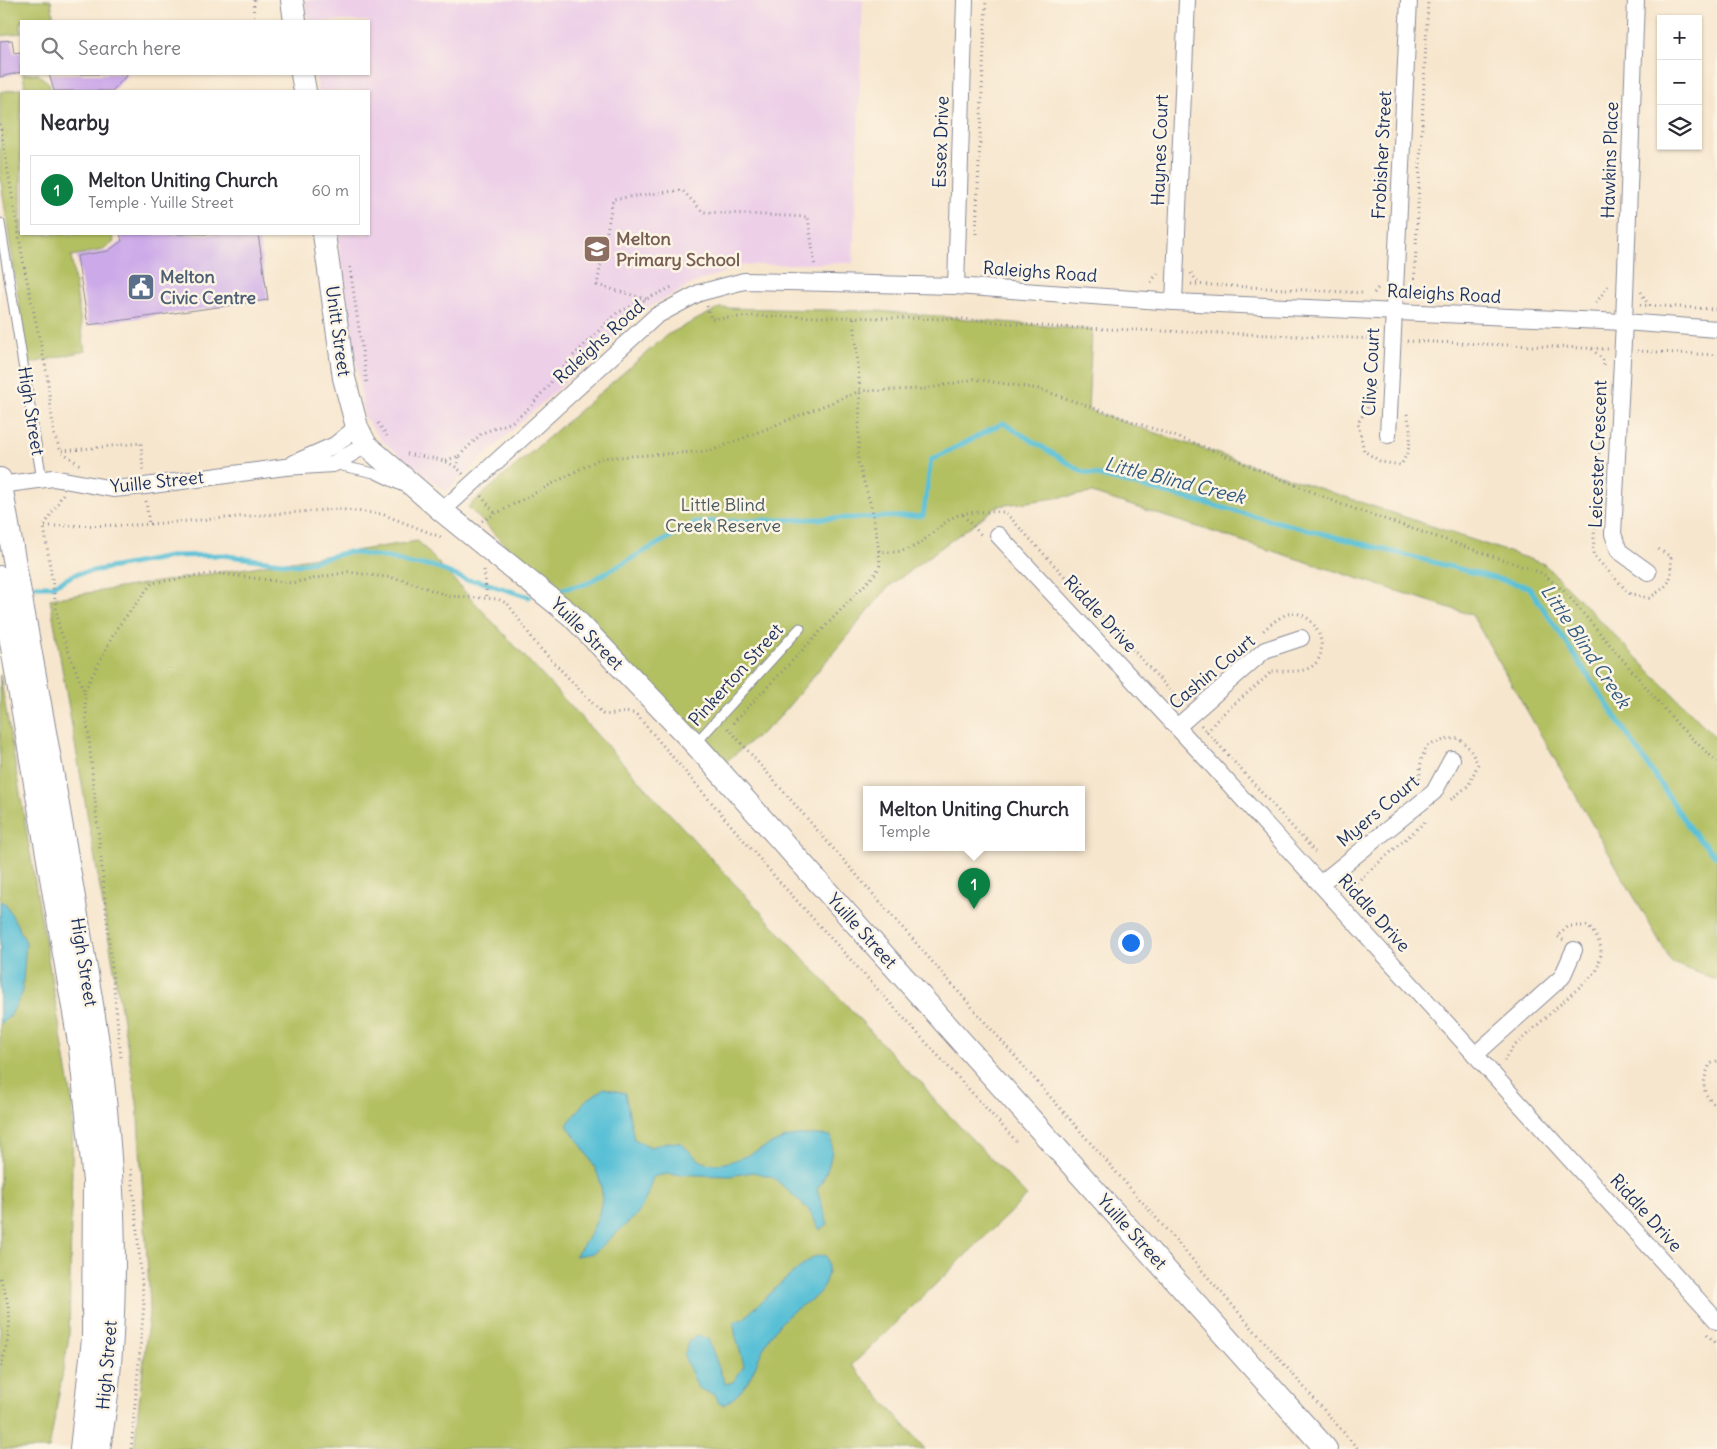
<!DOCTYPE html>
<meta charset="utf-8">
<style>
body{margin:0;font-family:Delius,sans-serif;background:#f2f2f3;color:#2b2b33}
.controls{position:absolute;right:15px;top:15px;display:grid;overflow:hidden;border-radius:0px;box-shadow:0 1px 4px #0004}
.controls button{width:45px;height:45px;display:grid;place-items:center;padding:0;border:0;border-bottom:1px solid #e1e1e2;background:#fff;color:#2b2b33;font:25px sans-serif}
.you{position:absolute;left:1130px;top:942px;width:18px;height:18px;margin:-12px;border:4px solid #fff;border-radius:50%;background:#1a73e8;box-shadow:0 0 0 8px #1a73e833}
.badge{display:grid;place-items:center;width:32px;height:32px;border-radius:50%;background:#0b8043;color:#fff;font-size:16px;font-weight:700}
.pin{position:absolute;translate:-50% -41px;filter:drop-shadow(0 1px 2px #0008)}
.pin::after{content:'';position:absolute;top:26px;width:18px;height:15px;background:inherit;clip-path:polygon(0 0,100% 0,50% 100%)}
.popup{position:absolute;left:863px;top:786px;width:222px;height:65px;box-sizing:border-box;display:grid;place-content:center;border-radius:0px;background:#fff;filter:drop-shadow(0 1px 4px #0005);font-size:16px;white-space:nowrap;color:#7c7c81}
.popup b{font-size:19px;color:#2b2b33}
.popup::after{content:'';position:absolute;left:50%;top:100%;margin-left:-10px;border:10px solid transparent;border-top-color:#fff}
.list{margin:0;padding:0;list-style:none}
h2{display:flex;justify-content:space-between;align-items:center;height:65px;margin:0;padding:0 20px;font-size:21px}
h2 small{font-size:16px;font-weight:400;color:#7c7c81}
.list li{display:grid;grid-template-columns:32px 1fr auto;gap:15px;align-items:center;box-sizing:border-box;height:70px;margin:0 10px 10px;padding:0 10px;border:1px solid #e1e1e2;border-radius:0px}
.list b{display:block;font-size:19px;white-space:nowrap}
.list p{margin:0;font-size:16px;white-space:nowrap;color:#7c7c81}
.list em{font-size:16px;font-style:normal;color:#7c7c81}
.icon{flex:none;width:28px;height:28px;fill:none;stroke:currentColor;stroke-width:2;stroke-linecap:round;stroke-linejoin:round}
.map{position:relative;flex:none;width:1717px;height:1449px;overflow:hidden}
.search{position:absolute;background:#fff;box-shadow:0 1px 4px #0004;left:20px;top:20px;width:350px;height:55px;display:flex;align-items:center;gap:12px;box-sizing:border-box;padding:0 18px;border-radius:0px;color:#7c7c81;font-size:19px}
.panel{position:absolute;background:#fff;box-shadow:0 1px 4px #0004;left:20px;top:90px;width:350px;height:145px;border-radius:0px}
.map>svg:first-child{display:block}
.built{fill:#edd0e8}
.green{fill:#b3c062;stroke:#677860}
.water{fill:#59c0d6;stroke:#3a789a}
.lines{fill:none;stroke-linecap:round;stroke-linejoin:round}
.stream{stroke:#59c0d6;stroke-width:5}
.building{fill:#cca9e9}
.lane-casing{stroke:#898a96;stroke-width:11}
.street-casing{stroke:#898a96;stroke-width:18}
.secondary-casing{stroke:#898a96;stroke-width:24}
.path{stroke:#898a96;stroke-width:3;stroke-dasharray:1 4;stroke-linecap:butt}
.lane{stroke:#fff;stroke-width:9}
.street{stroke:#fff;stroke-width:16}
.secondary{stroke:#fff;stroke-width:22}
.labels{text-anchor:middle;stroke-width:5;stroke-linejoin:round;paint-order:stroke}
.street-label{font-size:18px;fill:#1b2f5e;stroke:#fcf5e5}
.education-label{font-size:18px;font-weight:bold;fill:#785e54;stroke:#fcf5e5;text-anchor:start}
.service-label{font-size:18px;font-weight:bold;fill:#4e5e75;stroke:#fcf5e5;text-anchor:start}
.park-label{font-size:18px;fill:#495a5f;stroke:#fcf5e5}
.water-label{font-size:19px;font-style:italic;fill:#2e5a82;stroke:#fcf5e5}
</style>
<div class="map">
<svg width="1717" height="1449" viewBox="0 0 1717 1449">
<rect width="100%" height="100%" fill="#fcf5e5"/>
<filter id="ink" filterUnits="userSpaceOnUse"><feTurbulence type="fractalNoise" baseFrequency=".02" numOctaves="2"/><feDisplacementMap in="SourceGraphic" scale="10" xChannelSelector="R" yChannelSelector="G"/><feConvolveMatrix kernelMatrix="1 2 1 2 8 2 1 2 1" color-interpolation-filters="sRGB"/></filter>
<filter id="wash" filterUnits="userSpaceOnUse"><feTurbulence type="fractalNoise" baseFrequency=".0096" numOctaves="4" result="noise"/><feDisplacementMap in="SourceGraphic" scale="20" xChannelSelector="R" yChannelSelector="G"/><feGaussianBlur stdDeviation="1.12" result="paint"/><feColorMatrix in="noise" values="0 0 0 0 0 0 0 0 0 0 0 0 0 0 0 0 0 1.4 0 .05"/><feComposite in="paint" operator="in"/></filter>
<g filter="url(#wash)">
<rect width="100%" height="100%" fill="#f7e6ce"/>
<path class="built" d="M 305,0 L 863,0 L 853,263 L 744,265 L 694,283 L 645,309 L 446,491 L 382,441 L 364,416 L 338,234 L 369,234 L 369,91 L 318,91 L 316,74 L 369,74 L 369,21 L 308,21 Z"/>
<g class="green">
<path d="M 0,0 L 51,0 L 54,21 L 21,21 L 21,33 L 0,36 Z"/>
<path d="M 23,74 L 38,74 L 49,83 L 51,91 L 21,91 L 21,234 L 112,234 L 114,242 L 103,250 L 71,256 L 85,351 L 28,364 L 0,175 L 0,92 L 25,88 Z"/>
<path d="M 719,308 L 878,311 L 1092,330 L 1088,410 L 1544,564 L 1717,739 L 1717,980 L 1672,963 L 1472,615 L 1092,493 L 998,506 L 889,586 L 776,721 L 723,764 L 468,507 L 667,335 Z"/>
<path d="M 418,541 L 912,1076 L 922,1083 L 935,1101 L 1027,1196 L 852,1365 L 925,1449 L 134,1449 L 150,1304 L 137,1102 L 50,599 Z"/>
<path d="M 0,675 L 73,1106 L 69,1337 L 49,1449 L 0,1449 Z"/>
</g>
<g class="water">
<path d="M 0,901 L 6,904 L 26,942 L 22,994 L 10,1016 L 0,1024 Z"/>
<path d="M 604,1088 L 625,1093 L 634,1139 L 651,1147 L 667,1142 L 681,1143 C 690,1151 699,1164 712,1164 C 734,1165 759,1149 778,1141 C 793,1134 815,1134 831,1136 C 834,1156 828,1172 817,1190 L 828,1224 L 820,1230 L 808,1209 L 773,1177 L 753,1172 L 730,1176 L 666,1174 L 653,1177 L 647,1196 L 638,1214 L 594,1253 L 575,1256 C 589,1239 606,1209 601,1186 C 597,1164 579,1143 567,1125 L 584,1102 Z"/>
<path d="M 825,1255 C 832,1264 826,1283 820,1291 C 815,1299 806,1302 799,1307 C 788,1314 779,1324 772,1334 C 753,1361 754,1388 723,1405 L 719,1403 L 714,1395 L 698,1388 L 684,1356 L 688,1342 L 697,1335 L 708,1339 L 725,1384 L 733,1382 L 744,1366 C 741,1351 734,1337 734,1322 L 743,1319 L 781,1283 L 813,1257 Z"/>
</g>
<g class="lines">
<g class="stream">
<path d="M 35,586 L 52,586 L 76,574 L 175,556 L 222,555 L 297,565 L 348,552 L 390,558 L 410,564 L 433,566 L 466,580 L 479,581 L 529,597"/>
<path d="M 562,589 L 586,584 L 697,522 L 923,516 L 931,460 L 1003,423 L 1081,471 L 1529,587 L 1693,833 L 1717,857"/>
</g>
</g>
<g id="blocks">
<g class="building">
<path d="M 12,40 L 14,53 L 21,52 L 21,72 L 0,77 L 0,41 Z"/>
<path d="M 49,74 L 128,74 L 112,91 L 54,91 Z"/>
<path d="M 120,234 L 258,234 L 268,300 L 88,325 L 77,256 L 108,251 L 122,241 Z"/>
</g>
</g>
</g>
<g filter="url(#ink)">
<use href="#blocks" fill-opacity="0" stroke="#898a96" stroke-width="1"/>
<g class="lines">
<g class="lane-casing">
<g id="lane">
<path d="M 0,223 L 42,480"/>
<path d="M 333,464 L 374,473 L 401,486"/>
<path d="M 695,744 L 800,628"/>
</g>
</g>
<g class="street-casing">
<g id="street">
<path d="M 1636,0 L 1624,322 L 1613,534 L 1619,551 L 1648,572"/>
<path d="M 956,286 L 965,0"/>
<path d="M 1174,302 L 1187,0"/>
<path d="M 1388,435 L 1409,0"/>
<path d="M 294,463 L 335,445 L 357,427"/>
<path d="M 0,485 L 53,478 L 113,489 L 145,486 L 285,467 L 333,464 L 366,445"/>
<path d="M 442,511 L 656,316 L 699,293 L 744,281 L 956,286 L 1174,302 L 1624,322 L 1717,329"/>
<path d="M 998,535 L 1202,754 L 1717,1321"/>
<path d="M 1177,727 L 1265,650 L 1301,638"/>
<path d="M 1320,884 L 1434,792 L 1452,759"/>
<path d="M 1475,1055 L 1562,977 L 1574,950"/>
</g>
</g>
<g class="secondary-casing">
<g id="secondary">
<path d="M 292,0 L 295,21"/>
<path d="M 302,74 L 305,91"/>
<path d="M 324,234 L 344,378 L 357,427 L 366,445 L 442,511 L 572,616 L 695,744 L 1326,1449"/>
<path d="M 0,479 C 25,625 53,770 77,916 C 86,971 97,1026 103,1081 C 116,1198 120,1332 99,1449"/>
<path d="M 0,577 L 80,1048 L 94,1181 L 93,1339 L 81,1449"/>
</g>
</g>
<g class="path">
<path d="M 253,21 L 254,0"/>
<path d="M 0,124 L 24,266 L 47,374 L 54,435 L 61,451 L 81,466"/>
<path d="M 976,234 L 986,0"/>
<path d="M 350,267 L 367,384"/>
<path d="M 1191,273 L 1199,284"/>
<path d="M 1151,282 L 1158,273"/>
<path d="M 1191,284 L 1364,293"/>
<path d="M 1641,292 L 1649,306"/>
<path d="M 1374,293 L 1380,285"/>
<path d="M 1421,296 L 1414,289 L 1428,0"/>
<path d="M 646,299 L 597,285 L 613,199 L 682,190 L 703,212 L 808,217 L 815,267"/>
<path d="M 1596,303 L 1608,286"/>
<path d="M 1640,305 L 1717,309"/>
<path d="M 707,306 L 711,319 L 754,316 L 963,319 L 1054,327 L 1379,339"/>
<path d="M 854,318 L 860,391 L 858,462 L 872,509 L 879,551 C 919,557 926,533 954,517 C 967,510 991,512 1005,512 L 1182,703"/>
<path d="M 1407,341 L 1609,349"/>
<path d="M 1592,349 L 1604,361 L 1604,365"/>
<path d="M 1637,351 L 1717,355"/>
<path d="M 1373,388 L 1367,408 L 1358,423 L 1364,451 L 1381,462 L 1401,465 C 1413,445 1412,432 1406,410"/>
<path d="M 1602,403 L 1593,555 L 1630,594 L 1649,598 C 1671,584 1672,582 1671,557 L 1655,547"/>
<path d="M 378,423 L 387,436"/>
<path d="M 62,451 L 141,443 L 143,472"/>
<path d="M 407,454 C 427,458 449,457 463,474"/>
<path d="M 459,456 L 482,433 L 512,422 L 530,407 L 574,355 L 617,313 L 672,287"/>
<path d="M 446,460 L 459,456 L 457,467"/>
<path d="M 63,494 L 44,526 L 59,627 L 84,691 L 121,1058"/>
<path d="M 481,496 L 496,514"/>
<path d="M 146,501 L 149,524"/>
<path d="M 963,515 L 982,536"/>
<path d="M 482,521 L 601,458 L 711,451 L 860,391 L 926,389 L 974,379 L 1039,389 L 1200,445 L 1343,505 L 1542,573 L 1564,591 L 1680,727 L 1717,762"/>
<path d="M 45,526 L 138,525 L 337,509 L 382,514 L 443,538"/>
<path d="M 484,570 L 487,598"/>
<path d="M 85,690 L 117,628 L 152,583 L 215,573 L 291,583 L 348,572 L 401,579 L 448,596 L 498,599 L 508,604 L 537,645 L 603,714 C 615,716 624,710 636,714 L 776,878 L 1016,1141"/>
<path d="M 733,723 L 876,573 L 880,565 L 879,551"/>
<path d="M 1201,725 L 1315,852"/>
<path d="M 728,728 L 1358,1449"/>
<path d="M 1207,732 C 1225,707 1251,693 1272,671 C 1282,671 1294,672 1304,670 C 1340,660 1314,600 1283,616 C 1274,621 1267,627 1261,633"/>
<path d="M 1419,784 L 1421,760 L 1427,746 L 1444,740 L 1459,738 L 1469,748 L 1478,764 L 1469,785 L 1449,801"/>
<path d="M 1349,889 L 1425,822"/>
<path d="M 1504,1061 L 1511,1049 L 1596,972 C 1604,951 1603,943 1588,926 L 1569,926 L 1557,936 L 1563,940"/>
<path d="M 1717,1061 L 1710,1064 C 1702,1083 1700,1092 1717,1107"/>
<path d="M 0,1278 C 14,1315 11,1332 0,1369"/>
<path d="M 1707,1334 L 1717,1345"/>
<path d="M 131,1449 L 144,1305 L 131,1166"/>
</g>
<use href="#lane" class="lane"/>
<use href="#street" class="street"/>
<use href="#secondary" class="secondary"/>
</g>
</g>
<defs>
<g id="school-square" transform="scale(1.4375)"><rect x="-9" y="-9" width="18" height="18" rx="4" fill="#8d6e63" stroke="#fcf5e5"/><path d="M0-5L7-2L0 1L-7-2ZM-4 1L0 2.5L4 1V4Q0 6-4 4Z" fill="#fff"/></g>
<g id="civic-square" transform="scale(1.4375)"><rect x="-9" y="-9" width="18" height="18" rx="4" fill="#5c6f8a" stroke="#fcf5e5"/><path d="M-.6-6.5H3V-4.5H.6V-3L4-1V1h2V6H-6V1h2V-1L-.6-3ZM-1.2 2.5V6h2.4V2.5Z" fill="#fff"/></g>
</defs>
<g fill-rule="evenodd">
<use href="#school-square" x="597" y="249"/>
<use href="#civic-square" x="141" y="287"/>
</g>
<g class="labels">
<g class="street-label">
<text transform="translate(941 142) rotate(-88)" y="6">Essex Drive</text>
<text transform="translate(1160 150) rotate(-88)" y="6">Haynes Court</text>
<text transform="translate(1382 155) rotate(-87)" y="6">Frobisher Street</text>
<text transform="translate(1610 160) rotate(-88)" y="6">Hawkins Place</text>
<text transform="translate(1040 272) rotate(4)" y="6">Raleighs Road</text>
<text transform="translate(1444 294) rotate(3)" y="6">Raleighs Road</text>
<text transform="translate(338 331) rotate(82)" y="6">Unitt Street</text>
<text transform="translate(599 342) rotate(-42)" y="6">Raleighs Road</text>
<text transform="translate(1371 372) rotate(-87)" y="6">Clive Court</text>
<text transform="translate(31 411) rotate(81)" y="6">High Street</text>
<text transform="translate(1598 454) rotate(-88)" y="6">Leicester Crescent</text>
<text transform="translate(157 482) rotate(-6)" y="6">Yuille Street</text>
<text transform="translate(1100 614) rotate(47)" y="6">Riddle Drive</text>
<text transform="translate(587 634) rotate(45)" y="6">Yuille Street</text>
<text transform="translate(1212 672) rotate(-40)" y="6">Cashin Court</text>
<text transform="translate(736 675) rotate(-48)" y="6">Pinkerton Street</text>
<text transform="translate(1378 811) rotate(-40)" y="6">Myers Court</text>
<text transform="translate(1374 913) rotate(48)" y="6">Riddle Drive</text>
<text transform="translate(862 931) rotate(48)" y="6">Yuille Street</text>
<text transform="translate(84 962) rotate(81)" y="6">High Street</text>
<text transform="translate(1646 1213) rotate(48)" y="6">Riddle Drive</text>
<text transform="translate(1132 1232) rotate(48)" y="6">Yuille Street</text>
<text transform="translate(107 1365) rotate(-85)" y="6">High Street</text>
</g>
<g class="education-label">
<text x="616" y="245">Melton<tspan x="616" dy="21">Primary School</tspan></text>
</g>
<g class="service-label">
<text x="160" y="283">Melton<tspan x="160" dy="21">Civic Centre</tspan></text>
</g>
<g class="park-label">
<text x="723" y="511">Little Blind<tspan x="723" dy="21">Creek Reserve</tspan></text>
</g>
<g class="water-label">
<text transform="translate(1175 480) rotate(14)" y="7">Little Blind Creek</text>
<text transform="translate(1586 646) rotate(56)" y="7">Little Blind Creek</text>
</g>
</g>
</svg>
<div class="controls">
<button>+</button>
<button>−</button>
<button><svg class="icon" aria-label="layers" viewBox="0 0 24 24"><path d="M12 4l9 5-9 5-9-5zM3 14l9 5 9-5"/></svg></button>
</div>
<div class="you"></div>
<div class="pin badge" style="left:974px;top:909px">1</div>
<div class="popup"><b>Melton Uniting Church</b>Temple</div>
<div class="search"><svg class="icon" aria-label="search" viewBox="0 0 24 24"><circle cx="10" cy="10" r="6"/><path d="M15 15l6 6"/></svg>Search here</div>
<section class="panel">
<h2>Nearby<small></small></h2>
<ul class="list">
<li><span class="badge">1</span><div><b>Melton Uniting Church</b><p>Temple · Yuille Street</p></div><em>60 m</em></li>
</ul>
</section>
</div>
